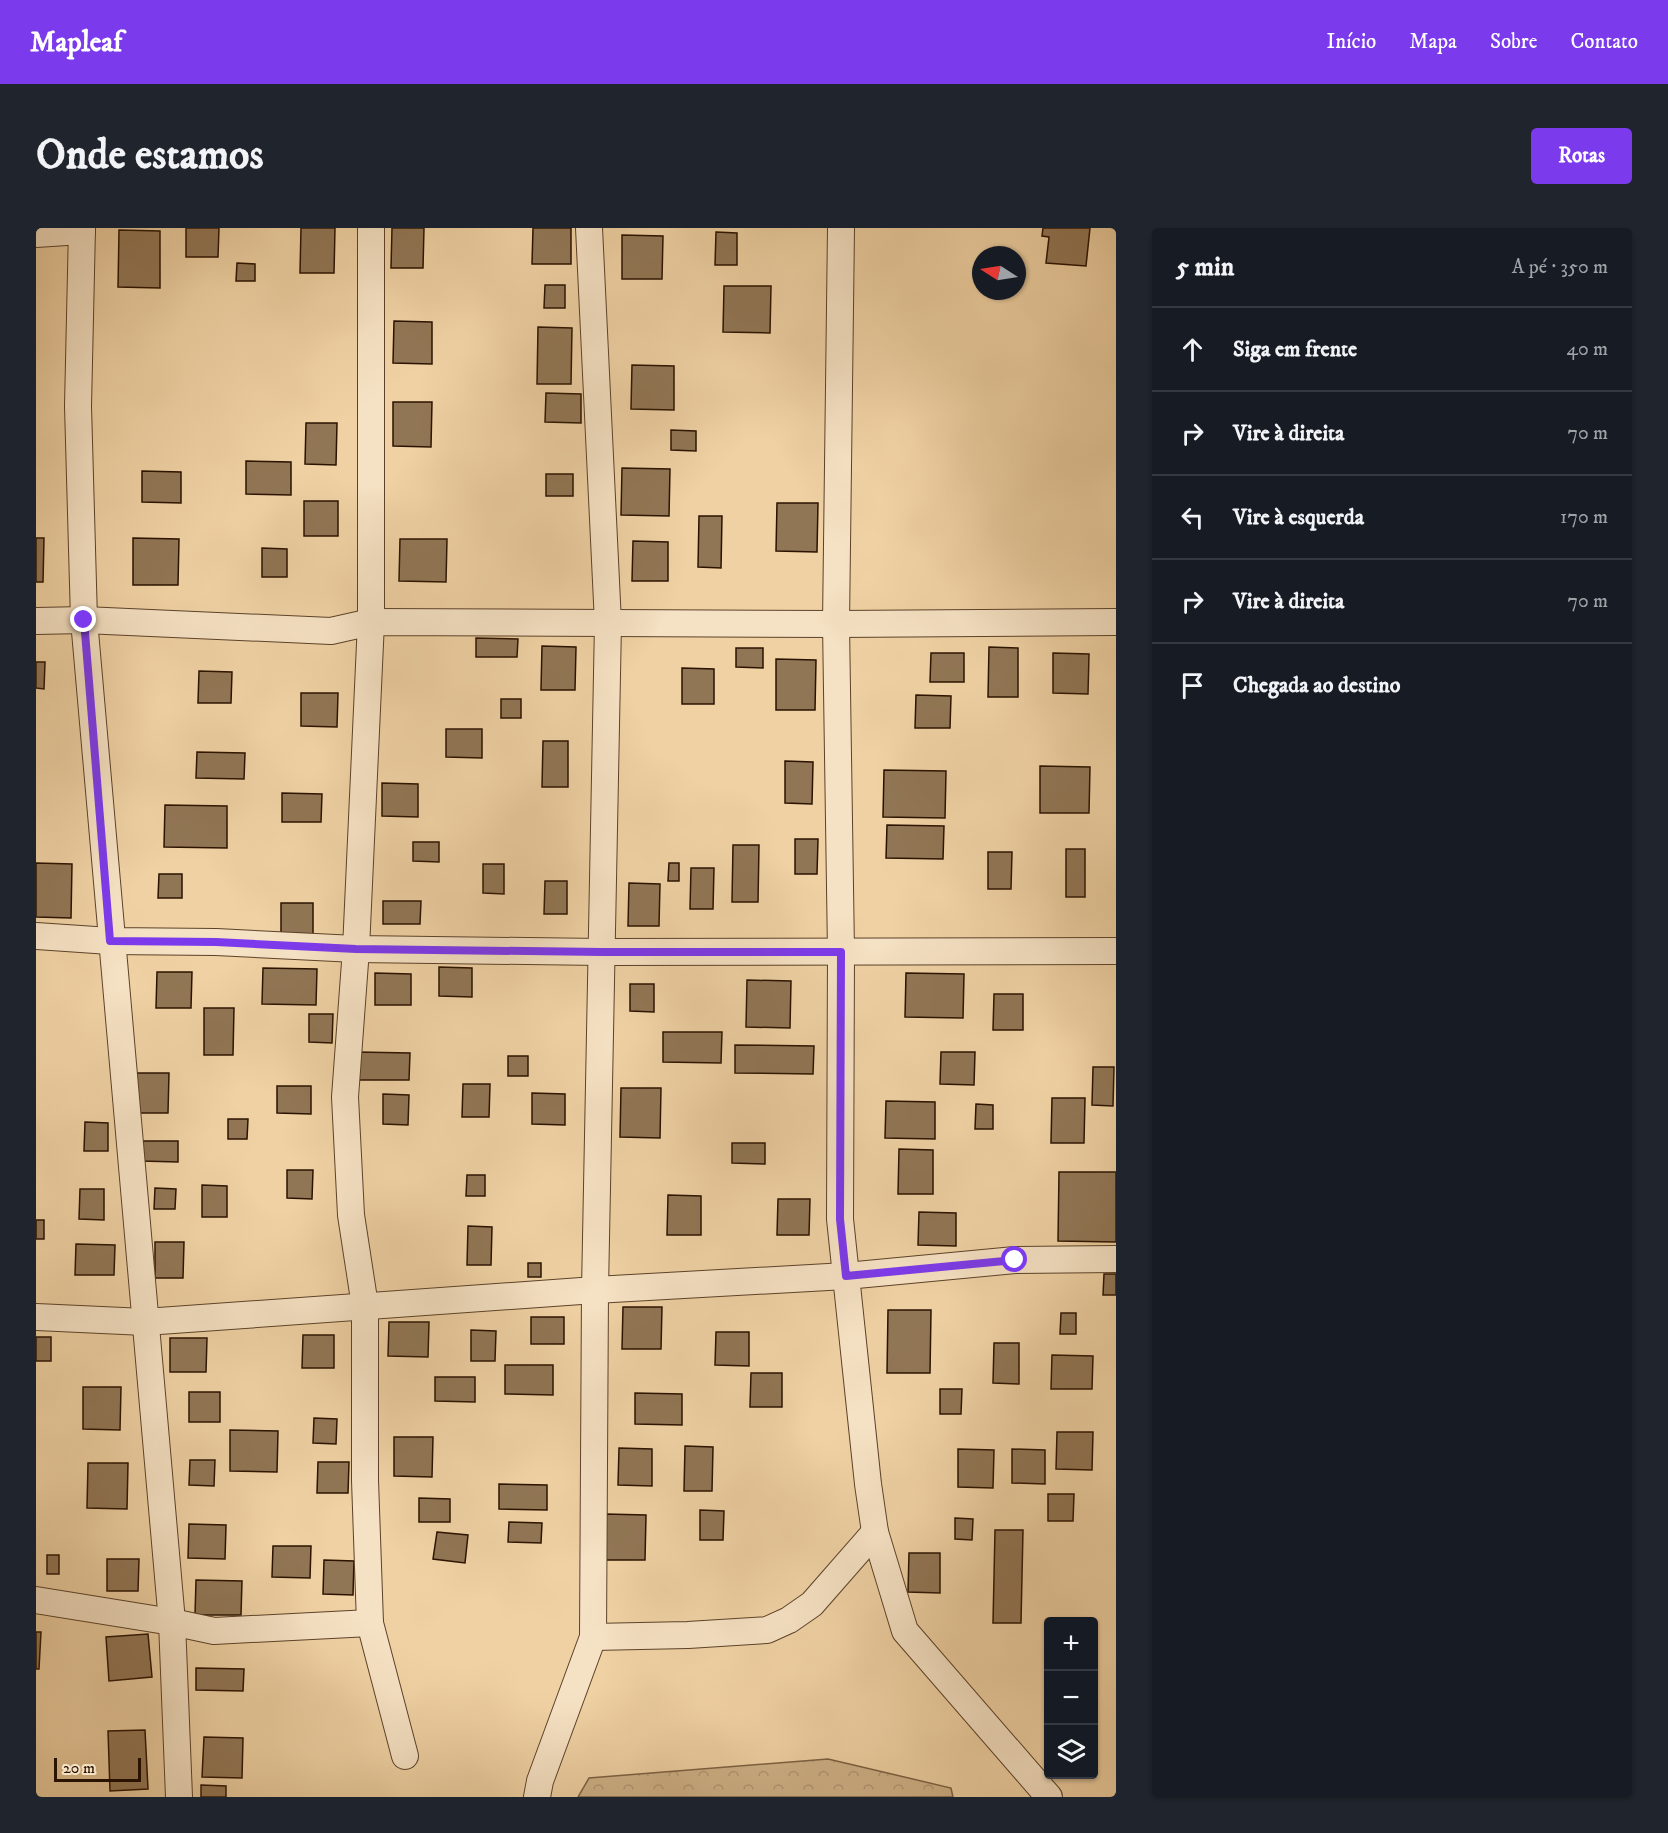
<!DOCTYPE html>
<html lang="pt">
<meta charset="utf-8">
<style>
body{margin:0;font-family:"IM FELL DW Pica",serif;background:#20242c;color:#f1f3f6}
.controls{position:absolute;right:18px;bottom:18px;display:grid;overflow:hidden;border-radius:6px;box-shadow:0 2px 4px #0004}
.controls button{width:54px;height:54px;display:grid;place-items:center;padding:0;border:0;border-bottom:2px solid #363941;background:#171b24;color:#f1f3f6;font:30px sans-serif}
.compass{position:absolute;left:936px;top:18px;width:54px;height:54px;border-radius:50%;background:#171b24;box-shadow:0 2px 4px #0004;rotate:282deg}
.scale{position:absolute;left:18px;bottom:15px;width:87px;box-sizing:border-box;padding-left:6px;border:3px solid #2b1300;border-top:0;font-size:16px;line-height:21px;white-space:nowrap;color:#2b1300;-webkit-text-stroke:4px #f5e1c3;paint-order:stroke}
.stop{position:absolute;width:18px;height:18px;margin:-14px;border:4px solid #7c3aed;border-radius:50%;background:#fff}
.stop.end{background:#7c3aed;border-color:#fff;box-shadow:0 2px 6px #0008}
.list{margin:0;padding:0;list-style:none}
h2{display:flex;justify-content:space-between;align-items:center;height:78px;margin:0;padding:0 24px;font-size:26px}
h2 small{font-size:20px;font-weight:400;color:#9ea1a6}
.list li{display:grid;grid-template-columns:39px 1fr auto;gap:18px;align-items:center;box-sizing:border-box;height:84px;padding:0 24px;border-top:2px solid #363941}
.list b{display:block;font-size:22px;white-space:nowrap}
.list em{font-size:20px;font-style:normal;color:#9ea1a6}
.icon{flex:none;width:33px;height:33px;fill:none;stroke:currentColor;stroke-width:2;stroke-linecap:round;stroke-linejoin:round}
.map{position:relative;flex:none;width:1080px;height:1569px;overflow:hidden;border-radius:6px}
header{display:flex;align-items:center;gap:36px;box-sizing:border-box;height:84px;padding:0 30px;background:#7c3aed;color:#fff}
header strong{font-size:28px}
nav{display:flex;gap:33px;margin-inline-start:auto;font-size:21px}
.intro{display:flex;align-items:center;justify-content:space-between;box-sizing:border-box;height:144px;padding:0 36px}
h1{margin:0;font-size:42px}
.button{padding:15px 27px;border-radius:6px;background:#7c3aed;color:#fff;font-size:21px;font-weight:700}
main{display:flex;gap:36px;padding:0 36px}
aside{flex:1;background:#171b24;border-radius:6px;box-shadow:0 2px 4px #0004}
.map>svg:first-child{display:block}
.forest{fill:url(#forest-crowns);stroke:#7c6244;stroke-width:1.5}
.building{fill:#917655;stroke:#2b1300;stroke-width:1.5}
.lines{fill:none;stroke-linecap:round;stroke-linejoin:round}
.street-casing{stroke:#5c4229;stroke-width:28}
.street{stroke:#f5e1c3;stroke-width:26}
.route{stroke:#7c3aed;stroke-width:8}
</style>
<header>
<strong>Mapleaf</strong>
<nav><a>Início</a><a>Mapa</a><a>Sobre</a><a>Contato</a></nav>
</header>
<div class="intro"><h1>Onde estamos</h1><a class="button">Rotas</a></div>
<main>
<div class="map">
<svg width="1080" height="1569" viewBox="0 0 1080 1569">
<defs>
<pattern id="forest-crowns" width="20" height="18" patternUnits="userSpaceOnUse" patternTransform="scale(1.5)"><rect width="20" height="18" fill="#ceb187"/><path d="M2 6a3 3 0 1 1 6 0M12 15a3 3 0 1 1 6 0" fill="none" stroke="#b19773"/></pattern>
</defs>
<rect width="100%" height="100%" fill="#efd1a3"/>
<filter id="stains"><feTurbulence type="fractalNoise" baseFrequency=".00333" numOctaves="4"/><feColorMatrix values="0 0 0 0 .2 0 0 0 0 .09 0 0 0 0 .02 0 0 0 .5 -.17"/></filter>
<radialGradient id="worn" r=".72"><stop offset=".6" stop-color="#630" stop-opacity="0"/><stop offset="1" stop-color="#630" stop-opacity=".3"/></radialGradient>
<path class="forest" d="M 792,1531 L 915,1560 L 917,1569 L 542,1569 L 553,1550 Z"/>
<g class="building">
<path d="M 150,0 L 183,0 L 182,29 L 150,29 Z"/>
<path d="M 265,0 L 299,0 L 298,45 L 264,45 Z"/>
<path d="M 356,0 L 388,0 L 387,40 L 355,40 Z"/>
<path d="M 497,0 L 535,0 L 535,36 L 496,36 Z"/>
<path d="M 1007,0 L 1054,0 L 1050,38 L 1010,35 L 1013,9 L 1006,8 Z"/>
<path d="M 83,2 L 124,3 L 124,60 L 82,59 Z"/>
<path d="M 680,4 L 701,5 L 701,37 L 679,37 Z"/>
<path d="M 586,7 L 627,8 L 626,51 L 586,51 Z"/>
<path d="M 201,35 L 219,36 L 219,53 L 200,53 Z"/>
<path d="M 509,57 L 529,57 L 529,80 L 508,80 Z"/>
<path d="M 688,58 L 735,58 L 734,105 L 687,104 Z"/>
<path d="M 358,93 L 396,94 L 396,136 L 357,135 Z"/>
<path d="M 502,99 L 536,100 L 535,156 L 501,156 Z"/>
<path d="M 596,137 L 638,138 L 638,182 L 595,181 Z"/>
<path d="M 510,165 L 545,166 L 545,195 L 509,194 Z"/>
<path d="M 357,174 L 396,174 L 395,219 L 357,218 Z"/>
<path d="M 270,195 L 301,195 L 300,237 L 269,236 Z"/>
<path d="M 635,202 L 660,203 L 660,223 L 635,222 Z"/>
<path d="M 210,233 L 255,234 L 255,267 L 210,266 Z"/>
<path d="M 586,240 L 634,241 L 633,288 L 585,287 Z"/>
<path d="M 106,243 L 145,244 L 145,275 L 106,274 Z"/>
<rect x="510" y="246" width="27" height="22"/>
<rect x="268" y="273" width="34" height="35"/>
<path d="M 741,275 L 782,275 L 781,324 L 740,323 Z"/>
<path d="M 663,288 L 686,288 L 685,340 L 662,339 Z"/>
<path d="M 0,310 L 8,310 L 7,354 L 0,354 Z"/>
<path d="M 97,310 L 143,311 L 142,357 L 97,357 Z"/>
<path d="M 364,311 L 411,311 L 410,354 L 363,353 Z"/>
<path d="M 597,313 L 632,314 L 632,353 L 596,353 Z"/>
<path d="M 226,320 L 251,321 L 251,349 L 226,349 Z"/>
<path d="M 440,410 L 482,411 L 481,429 L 440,429 Z"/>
<path d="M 506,418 L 540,419 L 539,462 L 505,462 Z"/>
<path d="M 953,419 L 982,420 L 982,469 L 952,469 Z"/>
<path d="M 700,420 L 727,420 L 727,440 L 700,439 Z"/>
<path d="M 895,425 L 928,425 L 928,454 L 894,454 Z"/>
<path d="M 1017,425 L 1053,426 L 1052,466 L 1017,465 Z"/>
<path d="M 740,431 L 780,432 L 779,482 L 740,482 Z"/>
<path d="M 0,434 L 9,434 L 8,461 L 0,460 Z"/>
<path d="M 646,440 L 678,441 L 678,476 L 646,476 Z"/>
<path d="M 163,443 L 196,444 L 195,475 L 162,475 Z"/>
<path d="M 265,465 L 302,465 L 301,499 L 265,498 Z"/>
<path d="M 880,467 L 915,468 L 914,500 L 879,500 Z"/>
<rect x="465" y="471" width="20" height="19"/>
<path d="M 410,501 L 446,501 L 446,530 L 410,529 Z"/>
<path d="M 507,513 L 532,513 L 532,559 L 506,559 Z"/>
<path d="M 161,524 L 209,525 L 208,551 L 160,550 Z"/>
<path d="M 749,533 L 777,534 L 776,576 L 749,575 Z"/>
<path d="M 1004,538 L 1054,539 L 1053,585 L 1004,585 Z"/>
<path d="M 848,542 L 910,543 L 909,590 L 847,589 Z"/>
<path d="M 346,555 L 382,556 L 382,589 L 346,588 Z"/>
<path d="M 246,565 L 286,566 L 285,594 L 246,594 Z"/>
<path d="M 129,577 L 191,578 L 191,620 L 128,619 Z"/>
<path d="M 851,597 L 908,598 L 907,631 L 850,630 Z"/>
<path d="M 759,611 L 782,611 L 781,646 L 759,646 Z"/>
<path d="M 377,614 L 403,614 L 403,634 L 377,633 Z"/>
<path d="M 697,617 L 723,617 L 722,674 L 696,674 Z"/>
<rect x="1030" y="621" width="19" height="48"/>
<path d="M 952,624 L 976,624 L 975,661 L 952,661 Z"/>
<path d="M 0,635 L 36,636 L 35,690 L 0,689 Z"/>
<path d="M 633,635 L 643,635 L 643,653 L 632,653 Z"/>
<path d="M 447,636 L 468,636 L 468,666 L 447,665 Z"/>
<path d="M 655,640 L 678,640 L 677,681 L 654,681 Z"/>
<path d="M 123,646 L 146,646 L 146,670 L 122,670 Z"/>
<path d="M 509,653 L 531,653 L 531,686 L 508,686 Z"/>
<path d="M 593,655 L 624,656 L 623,698 L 592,698 Z"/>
<path d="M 347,673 L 385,673 L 384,696 L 347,696 Z"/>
<path d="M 245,675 L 277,675 L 277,706 L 245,705 Z"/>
<path d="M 403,739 L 436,740 L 436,769 L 403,768 Z"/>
<path d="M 227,740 L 281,741 L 280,777 L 226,776 Z"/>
<path d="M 121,744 L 156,744 L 155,780 L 120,780 Z"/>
<path d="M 339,745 L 375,746 L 375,777 L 339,777 Z"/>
<path d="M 870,745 L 928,746 L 927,790 L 869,789 Z"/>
<path d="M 711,752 L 755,753 L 754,800 L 710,799 Z"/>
<path d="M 594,756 L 618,756 L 618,784 L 594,783 Z"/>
<path d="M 958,766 L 987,766 L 987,802 L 957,802 Z"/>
<path d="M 168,780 L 198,780 L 197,827 L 168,827 Z"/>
<path d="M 273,786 L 297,786 L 296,815 L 273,814 Z"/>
<path d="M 627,804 L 686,804 L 685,835 L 627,834 Z"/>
<path d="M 699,817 L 778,818 L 777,846 L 699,845 Z"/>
<path d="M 321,824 L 374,825 L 373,852 L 320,852 Z"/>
<path d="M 905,824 L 939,824 L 938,857 L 904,856 Z"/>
<rect x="472" y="828" width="20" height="20"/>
<path d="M 1057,839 L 1078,839 L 1077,878 L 1056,877 Z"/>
<path d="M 99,845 L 133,845 L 132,885 L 99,885 Z"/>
<path d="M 427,856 L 454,856 L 453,889 L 426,889 Z"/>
<path d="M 241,858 L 275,858 L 275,886 L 241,885 Z"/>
<path d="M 585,860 L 625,860 L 624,910 L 584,909 Z"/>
<path d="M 496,865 L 529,866 L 529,897 L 496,896 Z"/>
<path d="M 347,866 L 373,867 L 372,897 L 347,896 Z"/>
<path d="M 1016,870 L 1049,870 L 1048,915 L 1015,915 Z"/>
<path d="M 850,873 L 899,874 L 899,911 L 849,910 Z"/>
<path d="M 940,876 L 957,877 L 957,901 L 939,901 Z"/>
<path d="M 192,891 L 212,891 L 211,911 L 192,911 Z"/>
<path d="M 49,894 L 72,895 L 72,923 L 48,923 Z"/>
<path d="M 105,913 L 142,913 L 142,934 L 105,933 Z"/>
<path d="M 696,915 L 729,915 L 729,936 L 696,935 Z"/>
<path d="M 863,921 L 897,922 L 897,966 L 862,966 Z"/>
<path d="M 251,942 L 277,942 L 276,971 L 251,970 Z"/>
<path d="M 1023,944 L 1080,944 L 1080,1014 L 1022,1013 Z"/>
<path d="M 431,947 L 449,947 L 449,968 L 430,968 Z"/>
<path d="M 166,957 L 191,958 L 191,989 L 166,989 Z"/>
<path d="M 119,960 L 140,961 L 139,981 L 118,981 Z"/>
<path d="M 44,961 L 68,961 L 68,992 L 43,991 Z"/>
<path d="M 632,967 L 665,968 L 665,1007 L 631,1007 Z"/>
<path d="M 742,971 L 774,971 L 773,1007 L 741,1007 Z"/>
<path d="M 883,984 L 920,985 L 920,1018 L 882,1017 Z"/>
<rect x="0" y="992" width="8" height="19"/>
<path d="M 432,998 L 456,999 L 455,1037 L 431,1037 Z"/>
<path d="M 119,1014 L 148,1014 L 147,1050 L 119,1050 Z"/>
<path d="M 40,1016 L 79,1017 L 78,1047 L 39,1047 Z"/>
<rect x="492" y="1035" width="13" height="14"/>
<path d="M 1068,1046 L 1080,1046 L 1080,1067 L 1067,1067 Z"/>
<path d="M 587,1079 L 626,1079 L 625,1121 L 586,1121 Z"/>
<path d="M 852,1082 L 895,1082 L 894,1145 L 851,1145 Z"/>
<path d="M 1025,1085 L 1040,1085 L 1040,1106 L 1024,1106 Z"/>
<rect x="495" y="1089" width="33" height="27"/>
<path d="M 353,1094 L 393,1094 L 392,1129 L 352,1128 Z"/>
<path d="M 435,1102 L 460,1103 L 459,1133 L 435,1133 Z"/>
<path d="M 680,1104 L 713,1104 L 713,1138 L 679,1137 Z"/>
<path d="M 267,1107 L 298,1107 L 298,1140 L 266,1140 Z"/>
<rect x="0" y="1109" width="15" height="24"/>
<path d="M 134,1110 L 171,1110 L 170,1144 L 134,1144 Z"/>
<path d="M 958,1115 L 983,1115 L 983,1156 L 957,1155 Z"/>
<path d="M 1016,1127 L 1057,1128 L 1056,1161 L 1015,1161 Z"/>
<path d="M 469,1137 L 517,1137 L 517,1167 L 469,1166 Z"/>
<path d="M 715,1145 L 746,1145 L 746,1179 L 714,1179 Z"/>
<path d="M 399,1149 L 439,1149 L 439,1174 L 399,1173 Z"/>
<path d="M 47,1159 L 85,1159 L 84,1202 L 47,1201 Z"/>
<path d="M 904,1161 L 926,1161 L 925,1186 L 904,1186 Z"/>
<rect x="153" y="1164" width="31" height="30"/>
<path d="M 599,1165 L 646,1166 L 646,1197 L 599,1196 Z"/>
<path d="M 278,1190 L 301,1191 L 300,1216 L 277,1215 Z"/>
<path d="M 194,1202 L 242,1203 L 241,1244 L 194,1243 Z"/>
<path d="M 1021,1204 L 1057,1204 L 1056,1242 L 1020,1241 Z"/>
<path d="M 358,1209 L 397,1209 L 396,1249 L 358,1248 Z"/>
<path d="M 649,1218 L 677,1219 L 676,1263 L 648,1263 Z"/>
<path d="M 583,1220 L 616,1221 L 616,1258 L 582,1257 Z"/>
<path d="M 922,1221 L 958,1222 L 957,1260 L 922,1259 Z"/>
<path d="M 976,1221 L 1009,1222 L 1009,1256 L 976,1255 Z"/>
<path d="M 154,1232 L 179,1232 L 178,1258 L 153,1257 Z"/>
<path d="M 282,1234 L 313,1234 L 312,1265 L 281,1265 Z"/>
<path d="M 52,1235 L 92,1235 L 91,1281 L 51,1280 Z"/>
<path d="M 463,1256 L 511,1257 L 511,1282 L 463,1281 Z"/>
<path d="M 1012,1266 L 1038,1266 L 1037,1293 L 1012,1293 Z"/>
<path d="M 383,1270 L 414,1271 L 414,1294 L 383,1294 Z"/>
<path d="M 664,1282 L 688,1283 L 687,1312 L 664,1312 Z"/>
<path d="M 569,1286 L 610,1287 L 609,1332 L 569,1332 Z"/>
<path d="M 919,1290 L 937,1291 L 936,1312 L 919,1311 Z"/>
<path d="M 473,1294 L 506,1295 L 505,1315 L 472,1314 Z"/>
<path d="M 153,1296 L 190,1297 L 189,1331 L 152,1330 Z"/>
<path d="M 959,1302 L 987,1302 L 985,1395 L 957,1395 Z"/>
<path d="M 401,1304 L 432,1307 L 429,1335 L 397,1331 Z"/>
<path d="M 237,1318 L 275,1318 L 274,1350 L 236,1349 Z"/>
<path d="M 873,1325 L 904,1325 L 904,1365 L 872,1364 Z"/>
<rect x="11" y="1327" width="12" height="19"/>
<path d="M 71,1331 L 103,1331 L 102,1363 L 71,1363 Z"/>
<path d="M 288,1332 L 318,1333 L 317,1367 L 287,1366 Z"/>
<path d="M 160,1352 L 206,1353 L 205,1387 L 159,1387 Z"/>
<path d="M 0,1404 L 5,1404 L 3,1441 L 0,1441 Z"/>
<path d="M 112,1406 L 116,1449 L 73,1453 L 70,1409 Z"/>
<path d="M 160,1440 L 208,1441 L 207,1463 L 160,1462 Z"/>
<path d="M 109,1502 L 112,1561 L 74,1563 L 72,1503 Z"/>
<path d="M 168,1509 L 207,1510 L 206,1550 L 166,1549 Z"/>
<path d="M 165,1557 L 190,1558 L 190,1569 L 165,1569 Z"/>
</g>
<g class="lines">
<g class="street-casing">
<g id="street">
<path d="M 46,0 L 42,178 L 48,392 L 136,1394 L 143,1569"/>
<path d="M 335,0 L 335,394 L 320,721 L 309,869 L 315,987 L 329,1078 L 329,1252 L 334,1395 L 369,1528"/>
<path d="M 805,0 L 800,396 L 805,724 L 804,991 L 832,1256 L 839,1304 L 869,1403 L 1013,1569"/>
<path d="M 0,6 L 46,3"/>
<path d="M 0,393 L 48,392 L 295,403 L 335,394 L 800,396 L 1080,394"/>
<path d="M 0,708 L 74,713 L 180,714 L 320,721 L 566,724 L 1080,723"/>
<path d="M 0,1089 L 109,1094 L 559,1062 L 810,1048 L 979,1032 L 1080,1031"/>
<path d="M 0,1372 L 136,1394 L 178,1403 L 334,1395"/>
<path d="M 557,1409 L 652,1407 L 731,1402 L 753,1392 L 776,1376 L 839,1304"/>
<path d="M 501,1569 L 504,1553 L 557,1409 L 559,1062 L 572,395 L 553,0"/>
</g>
</g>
<use href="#street" class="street"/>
</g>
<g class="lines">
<path class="route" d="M 48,392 L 74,713 L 180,714 L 320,721 L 566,724 L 805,724 L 804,991 L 810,1048 L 979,1032"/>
</g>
<rect width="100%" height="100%" filter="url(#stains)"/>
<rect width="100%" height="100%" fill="url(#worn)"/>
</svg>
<div class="controls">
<button>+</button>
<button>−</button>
<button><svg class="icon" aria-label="layers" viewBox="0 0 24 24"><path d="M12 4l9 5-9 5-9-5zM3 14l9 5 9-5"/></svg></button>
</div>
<svg class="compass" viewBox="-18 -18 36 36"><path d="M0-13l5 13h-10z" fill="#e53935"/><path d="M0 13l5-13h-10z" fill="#9ea1a6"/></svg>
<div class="scale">20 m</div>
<div class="stop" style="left:979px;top:1032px"></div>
<div class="stop end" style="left:48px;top:392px"></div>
</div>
<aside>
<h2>5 min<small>A pé · 350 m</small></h2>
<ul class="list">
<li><svg class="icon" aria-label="ahead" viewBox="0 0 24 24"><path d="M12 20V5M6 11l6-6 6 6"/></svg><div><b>Siga em frente</b></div><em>40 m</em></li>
<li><svg class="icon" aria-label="right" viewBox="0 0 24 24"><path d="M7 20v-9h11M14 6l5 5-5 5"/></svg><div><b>Vire à direita</b></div><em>70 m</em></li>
<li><svg class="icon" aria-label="left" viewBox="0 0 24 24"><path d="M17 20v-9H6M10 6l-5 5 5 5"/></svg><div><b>Vire à esquerda</b></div><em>170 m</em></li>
<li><svg class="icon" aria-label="right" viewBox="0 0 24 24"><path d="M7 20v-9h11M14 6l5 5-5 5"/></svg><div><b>Vire à direita</b></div><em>70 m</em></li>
<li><svg class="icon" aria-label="arrive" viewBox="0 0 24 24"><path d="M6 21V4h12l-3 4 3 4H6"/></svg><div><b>Chegada ao destino</b></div></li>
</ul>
</aside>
</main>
